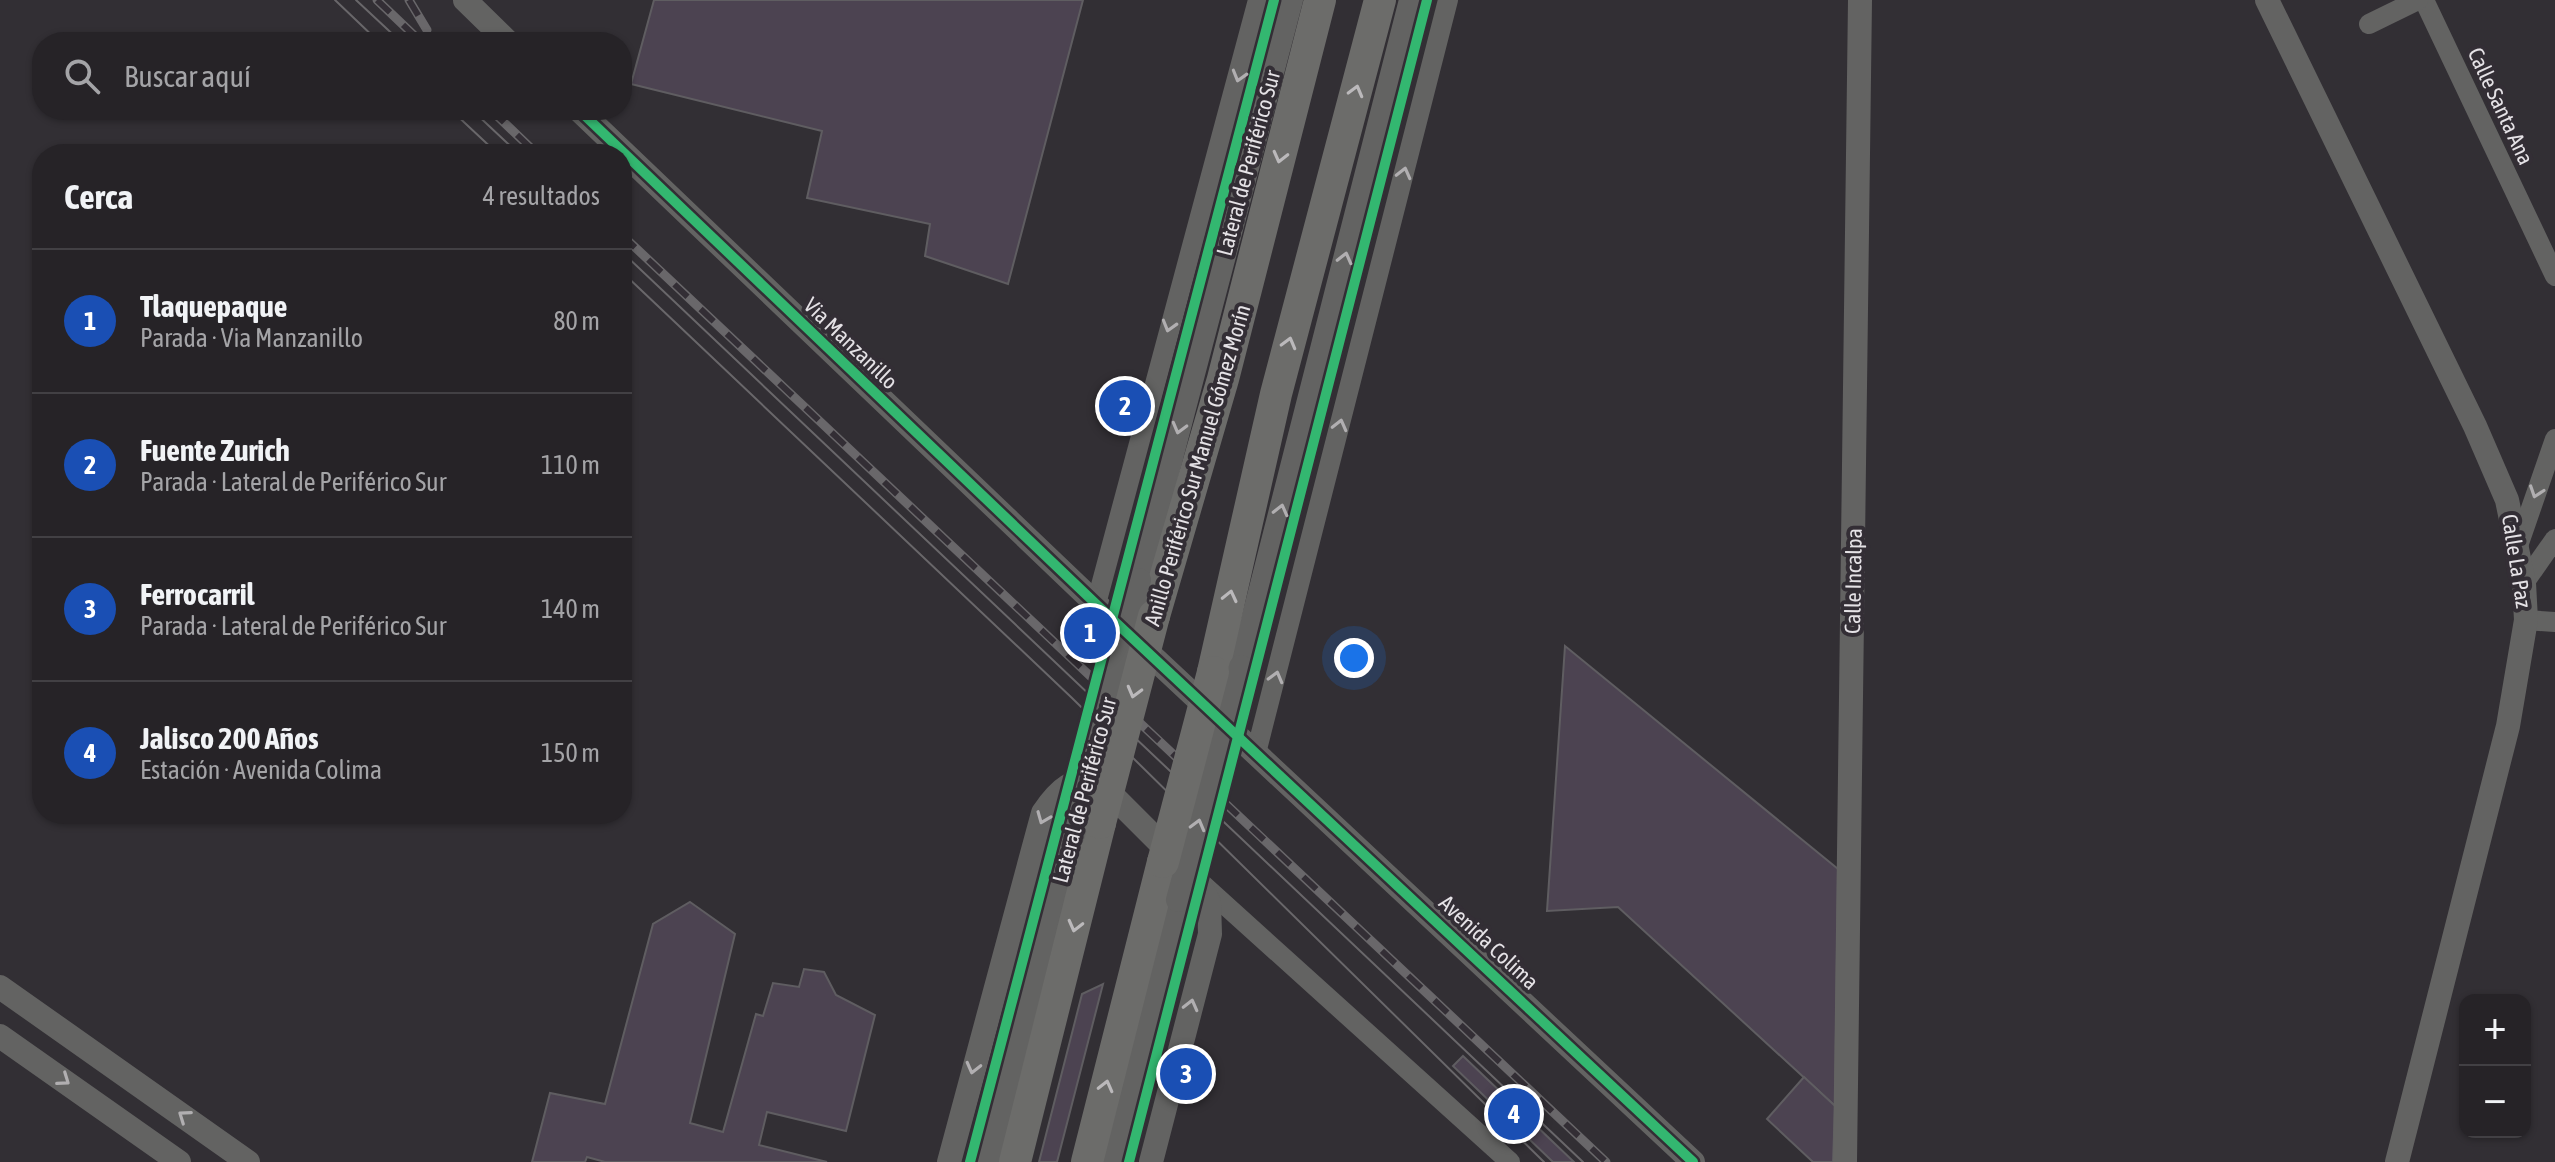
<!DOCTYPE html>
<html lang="es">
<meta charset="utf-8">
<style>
body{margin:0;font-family:"Asap Condensed",sans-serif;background:#2e2b2f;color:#f1f3f6}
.controls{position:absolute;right:24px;bottom:24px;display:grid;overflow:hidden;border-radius:16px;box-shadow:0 2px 6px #0004}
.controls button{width:72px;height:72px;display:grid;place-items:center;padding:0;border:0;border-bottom:2px solid #424044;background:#262327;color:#f1f3f6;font:40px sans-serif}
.you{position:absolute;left:1354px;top:658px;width:28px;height:28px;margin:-20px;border:6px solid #fff;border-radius:50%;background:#1a73e8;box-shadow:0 0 0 12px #1a73e833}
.badge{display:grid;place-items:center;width:52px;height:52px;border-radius:50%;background:#a6a3a8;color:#fff;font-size:26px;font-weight:700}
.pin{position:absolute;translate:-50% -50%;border:4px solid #fff;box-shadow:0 2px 8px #0006}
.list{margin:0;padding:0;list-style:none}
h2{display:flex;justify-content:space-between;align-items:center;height:104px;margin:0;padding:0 32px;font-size:34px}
h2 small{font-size:26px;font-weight:400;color:#a4a4a7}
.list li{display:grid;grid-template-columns:52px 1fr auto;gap:24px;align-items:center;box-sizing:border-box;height:144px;padding:0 32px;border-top:2px solid #424044}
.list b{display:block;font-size:30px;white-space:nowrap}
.list p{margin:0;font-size:26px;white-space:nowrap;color:#a4a4a7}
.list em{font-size:26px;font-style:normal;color:#a4a4a7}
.icon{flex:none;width:44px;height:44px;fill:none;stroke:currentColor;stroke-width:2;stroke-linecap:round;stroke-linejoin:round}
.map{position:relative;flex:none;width:2555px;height:1162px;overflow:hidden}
.search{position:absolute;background:#262327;box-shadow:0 2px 6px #0004;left:32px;top:32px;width:600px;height:88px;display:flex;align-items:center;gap:20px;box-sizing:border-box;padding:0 28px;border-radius:32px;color:#a4a4a7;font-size:30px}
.panel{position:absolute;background:#262327;box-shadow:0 2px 6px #0004;left:32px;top:144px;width:600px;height:680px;border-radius:32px}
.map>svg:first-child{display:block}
.building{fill:#4c4351;stroke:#5f5d61;stroke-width:2}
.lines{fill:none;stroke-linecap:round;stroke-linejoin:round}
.minor{stroke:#636362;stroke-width:20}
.tertiary{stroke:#636362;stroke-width:24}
.trunk{stroke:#6c6c6a;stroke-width:32}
.tram{stroke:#69676a;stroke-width:2}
.rail-casing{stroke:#69676a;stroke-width:9}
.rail{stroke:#332e35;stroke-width:6;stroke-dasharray:18;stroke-linecap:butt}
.tertiary-bridge{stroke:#636362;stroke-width:24}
.trunk-bridge{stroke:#6c6c6a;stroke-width:32}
.cycleway-casing{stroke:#332e35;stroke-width:15}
.cycleway{stroke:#33b770;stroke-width:10}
.oneway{stroke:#b1afb1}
.oneway2{stroke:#bbb9bb}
.labels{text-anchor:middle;stroke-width:8;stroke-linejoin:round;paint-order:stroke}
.street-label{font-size:22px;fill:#e5e2e6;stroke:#332e35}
</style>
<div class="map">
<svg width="2555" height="1162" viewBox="0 0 2555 1162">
<rect width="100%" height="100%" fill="#322f34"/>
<g class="building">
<path d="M 654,0 L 1083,0 L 1008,284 L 925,256 L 930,224 L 807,198 L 822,131 L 631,84 Z"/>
<path d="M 1565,646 L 1838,869 L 1835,1106 L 1618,907 L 1547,911 Z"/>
<path d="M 690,902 L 735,934 L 690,1123 L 723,1132 L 756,1014 L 763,1016 L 773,983 L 799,987 L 804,969 L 824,972 L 836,995 L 875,1015 L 846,1131 L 767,1112 L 759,1145 L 827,1162 L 605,1162 L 587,1157 L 585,1162 L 532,1162 L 550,1093 L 605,1104 L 653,924 Z"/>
<path d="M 1103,984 L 1057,1162 L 1039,1162 L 1082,994 Z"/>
<path d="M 1463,1056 L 1574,1162 L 1553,1162 L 1453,1066 Z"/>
<path d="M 1804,1077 L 1835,1106 L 1833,1162 L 1813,1162 L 1767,1119 Z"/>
</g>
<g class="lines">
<g class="minor">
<path d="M 2424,0 L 2555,276"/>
<path d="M 2369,24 L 2418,0"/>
<path d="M 2518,546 L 2555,439"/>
<path d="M 2524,583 L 2555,539"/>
<path d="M 1096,604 L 1258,0"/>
<path d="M 2526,620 L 2555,622"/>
<path d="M 1256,753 L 1448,0"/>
<path d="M 1202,884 L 1510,1162"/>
</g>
<g class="tertiary">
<path d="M 465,0 L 508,42"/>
<path d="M 2267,0 L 2475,426 L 2507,500 L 2524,583 L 2526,620 L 2508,726 L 2397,1162"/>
<path d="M 579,110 L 1096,604 L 1693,1162"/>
<path d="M 1139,580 L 1291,0"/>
<path d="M 1241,667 L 1411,0"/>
<path d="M 0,987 L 248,1162"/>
<path d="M 0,1036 L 179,1162"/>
<path d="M 949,1162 L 1043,813 C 1057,792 1075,772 1102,785 L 1196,879 L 1209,902 L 1210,934 L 1151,1162"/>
<path d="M 987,1162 L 1073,835"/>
<path d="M 1111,1162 L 1178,900"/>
<path d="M 1845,1162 L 1860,0"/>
</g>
<g class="trunk">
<path d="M 1154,616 L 1223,379 L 1320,0"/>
<path d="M 1213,672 L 1276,394 L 1380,0"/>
<path d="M 1015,1162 L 1100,823"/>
<path d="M 1087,1162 L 1163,862"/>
</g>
<g class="tram">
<path d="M 335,0 L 379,42"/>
<path d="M 356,0 L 401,42"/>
<path d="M 451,110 L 498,154"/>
<path d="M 472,110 L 519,154"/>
<path d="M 622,252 L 1583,1162"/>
<path d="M 622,272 L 1072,698 L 1544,1162"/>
</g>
<g class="rail-casing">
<g id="rail">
<path d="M 377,0 L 421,42"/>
<path d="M 409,0 L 427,30"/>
<path d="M 491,110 L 537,154"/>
<path d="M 622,235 L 1606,1162"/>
</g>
</g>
<use href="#rail" class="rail"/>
<g class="tertiary-bridge">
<path d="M 1073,835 L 1139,580"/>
<path d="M 1178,900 L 1241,667"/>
</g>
<g class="trunk-bridge">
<path d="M 1100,823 L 1154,616"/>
<path d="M 1163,862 L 1213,672"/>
</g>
<g class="cycleway-casing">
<g id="cycleway">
<path d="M 579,110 L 1096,604 L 1693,1162"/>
<path d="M 970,1162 L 1274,0"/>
<path d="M 1129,1162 L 1427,0"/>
</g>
</g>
<use href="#cycleway" class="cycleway"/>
</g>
<defs><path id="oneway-chevron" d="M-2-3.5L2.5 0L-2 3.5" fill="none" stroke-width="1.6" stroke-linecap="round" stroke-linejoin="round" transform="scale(2)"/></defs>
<g class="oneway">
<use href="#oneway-chevron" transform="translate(1239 76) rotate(106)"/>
<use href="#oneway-chevron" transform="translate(1404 173) rotate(-76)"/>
<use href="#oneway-chevron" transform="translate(1345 258) rotate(-76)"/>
<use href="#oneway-chevron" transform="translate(1169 326) rotate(106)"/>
<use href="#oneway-chevron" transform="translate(1340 425) rotate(-76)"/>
<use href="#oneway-chevron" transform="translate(1179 428) rotate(105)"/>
<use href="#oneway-chevron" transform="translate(2536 492) rotate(109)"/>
<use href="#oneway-chevron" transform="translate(1281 510) rotate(-76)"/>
<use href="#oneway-chevron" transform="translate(1276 677) rotate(-75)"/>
<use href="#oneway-chevron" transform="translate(1043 818) rotate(112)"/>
<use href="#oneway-chevron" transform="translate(1198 825) rotate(-75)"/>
<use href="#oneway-chevron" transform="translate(1191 1005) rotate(-76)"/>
<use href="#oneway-chevron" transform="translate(973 1068) rotate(104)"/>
<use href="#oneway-chevron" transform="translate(64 1080) rotate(35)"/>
<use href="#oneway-chevron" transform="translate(184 1116) rotate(-145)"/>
</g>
<g class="oneway2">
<use href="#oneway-chevron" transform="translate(1356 91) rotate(-75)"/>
<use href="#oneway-chevron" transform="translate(1280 157) rotate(104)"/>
<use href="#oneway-chevron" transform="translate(1289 343) rotate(-75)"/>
<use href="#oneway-chevron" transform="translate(1230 596) rotate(-77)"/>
<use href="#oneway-chevron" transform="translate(1134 692) rotate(105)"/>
<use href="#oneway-chevron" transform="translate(1075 926) rotate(104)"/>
<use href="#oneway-chevron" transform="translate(1106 1086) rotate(-76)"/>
</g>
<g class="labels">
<g class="street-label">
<text transform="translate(2501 106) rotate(65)" y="8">Calle Santa Ana</text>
<text transform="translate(1248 163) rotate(-75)" y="8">Lateral de Periférico Sur</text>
<text transform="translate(851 343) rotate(44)" y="8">Via Manzanillo</text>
<text transform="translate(1197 465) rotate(-74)" y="8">Anillo Periférico Sur Manuel Gómez Morín</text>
<text transform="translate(2517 561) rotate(81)" y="8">Calle La Paz</text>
<text transform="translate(1853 581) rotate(-89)" y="8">Calle Incalpa</text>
<text transform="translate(1084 790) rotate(-75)" y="8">Lateral de Periférico Sur</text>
<text transform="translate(1489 942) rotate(43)" y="8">Avenida Colima</text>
</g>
</g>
</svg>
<div class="controls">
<button>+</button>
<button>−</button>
</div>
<div class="you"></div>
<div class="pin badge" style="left:1090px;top:633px;background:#1a4fb4">1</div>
<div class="pin badge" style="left:1125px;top:406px;background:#1a4fb4">2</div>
<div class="pin badge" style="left:1186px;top:1074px;background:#1a4fb4">3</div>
<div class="pin badge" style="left:1514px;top:1114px;background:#1a4fb4">4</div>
<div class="search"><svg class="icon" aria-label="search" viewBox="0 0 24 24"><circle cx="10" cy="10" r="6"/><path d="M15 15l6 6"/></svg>Buscar aquí</div>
<section class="panel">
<h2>Cerca<small>4 resultados</small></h2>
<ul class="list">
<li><span class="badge" style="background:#1a4fb4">1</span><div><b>Tlaquepaque</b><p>Parada · Via Manzanillo</p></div><em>80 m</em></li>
<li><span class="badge" style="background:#1a4fb4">2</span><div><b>Fuente Zurich</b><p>Parada · Lateral de Periférico Sur</p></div><em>110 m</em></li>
<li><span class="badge" style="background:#1a4fb4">3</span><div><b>Ferrocarril</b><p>Parada · Lateral de Periférico Sur</p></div><em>140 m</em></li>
<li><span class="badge" style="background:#1a4fb4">4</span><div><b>Jalisco 200 Años</b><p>Estación · Avenida Colima</p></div><em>150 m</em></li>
</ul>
</section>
</div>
